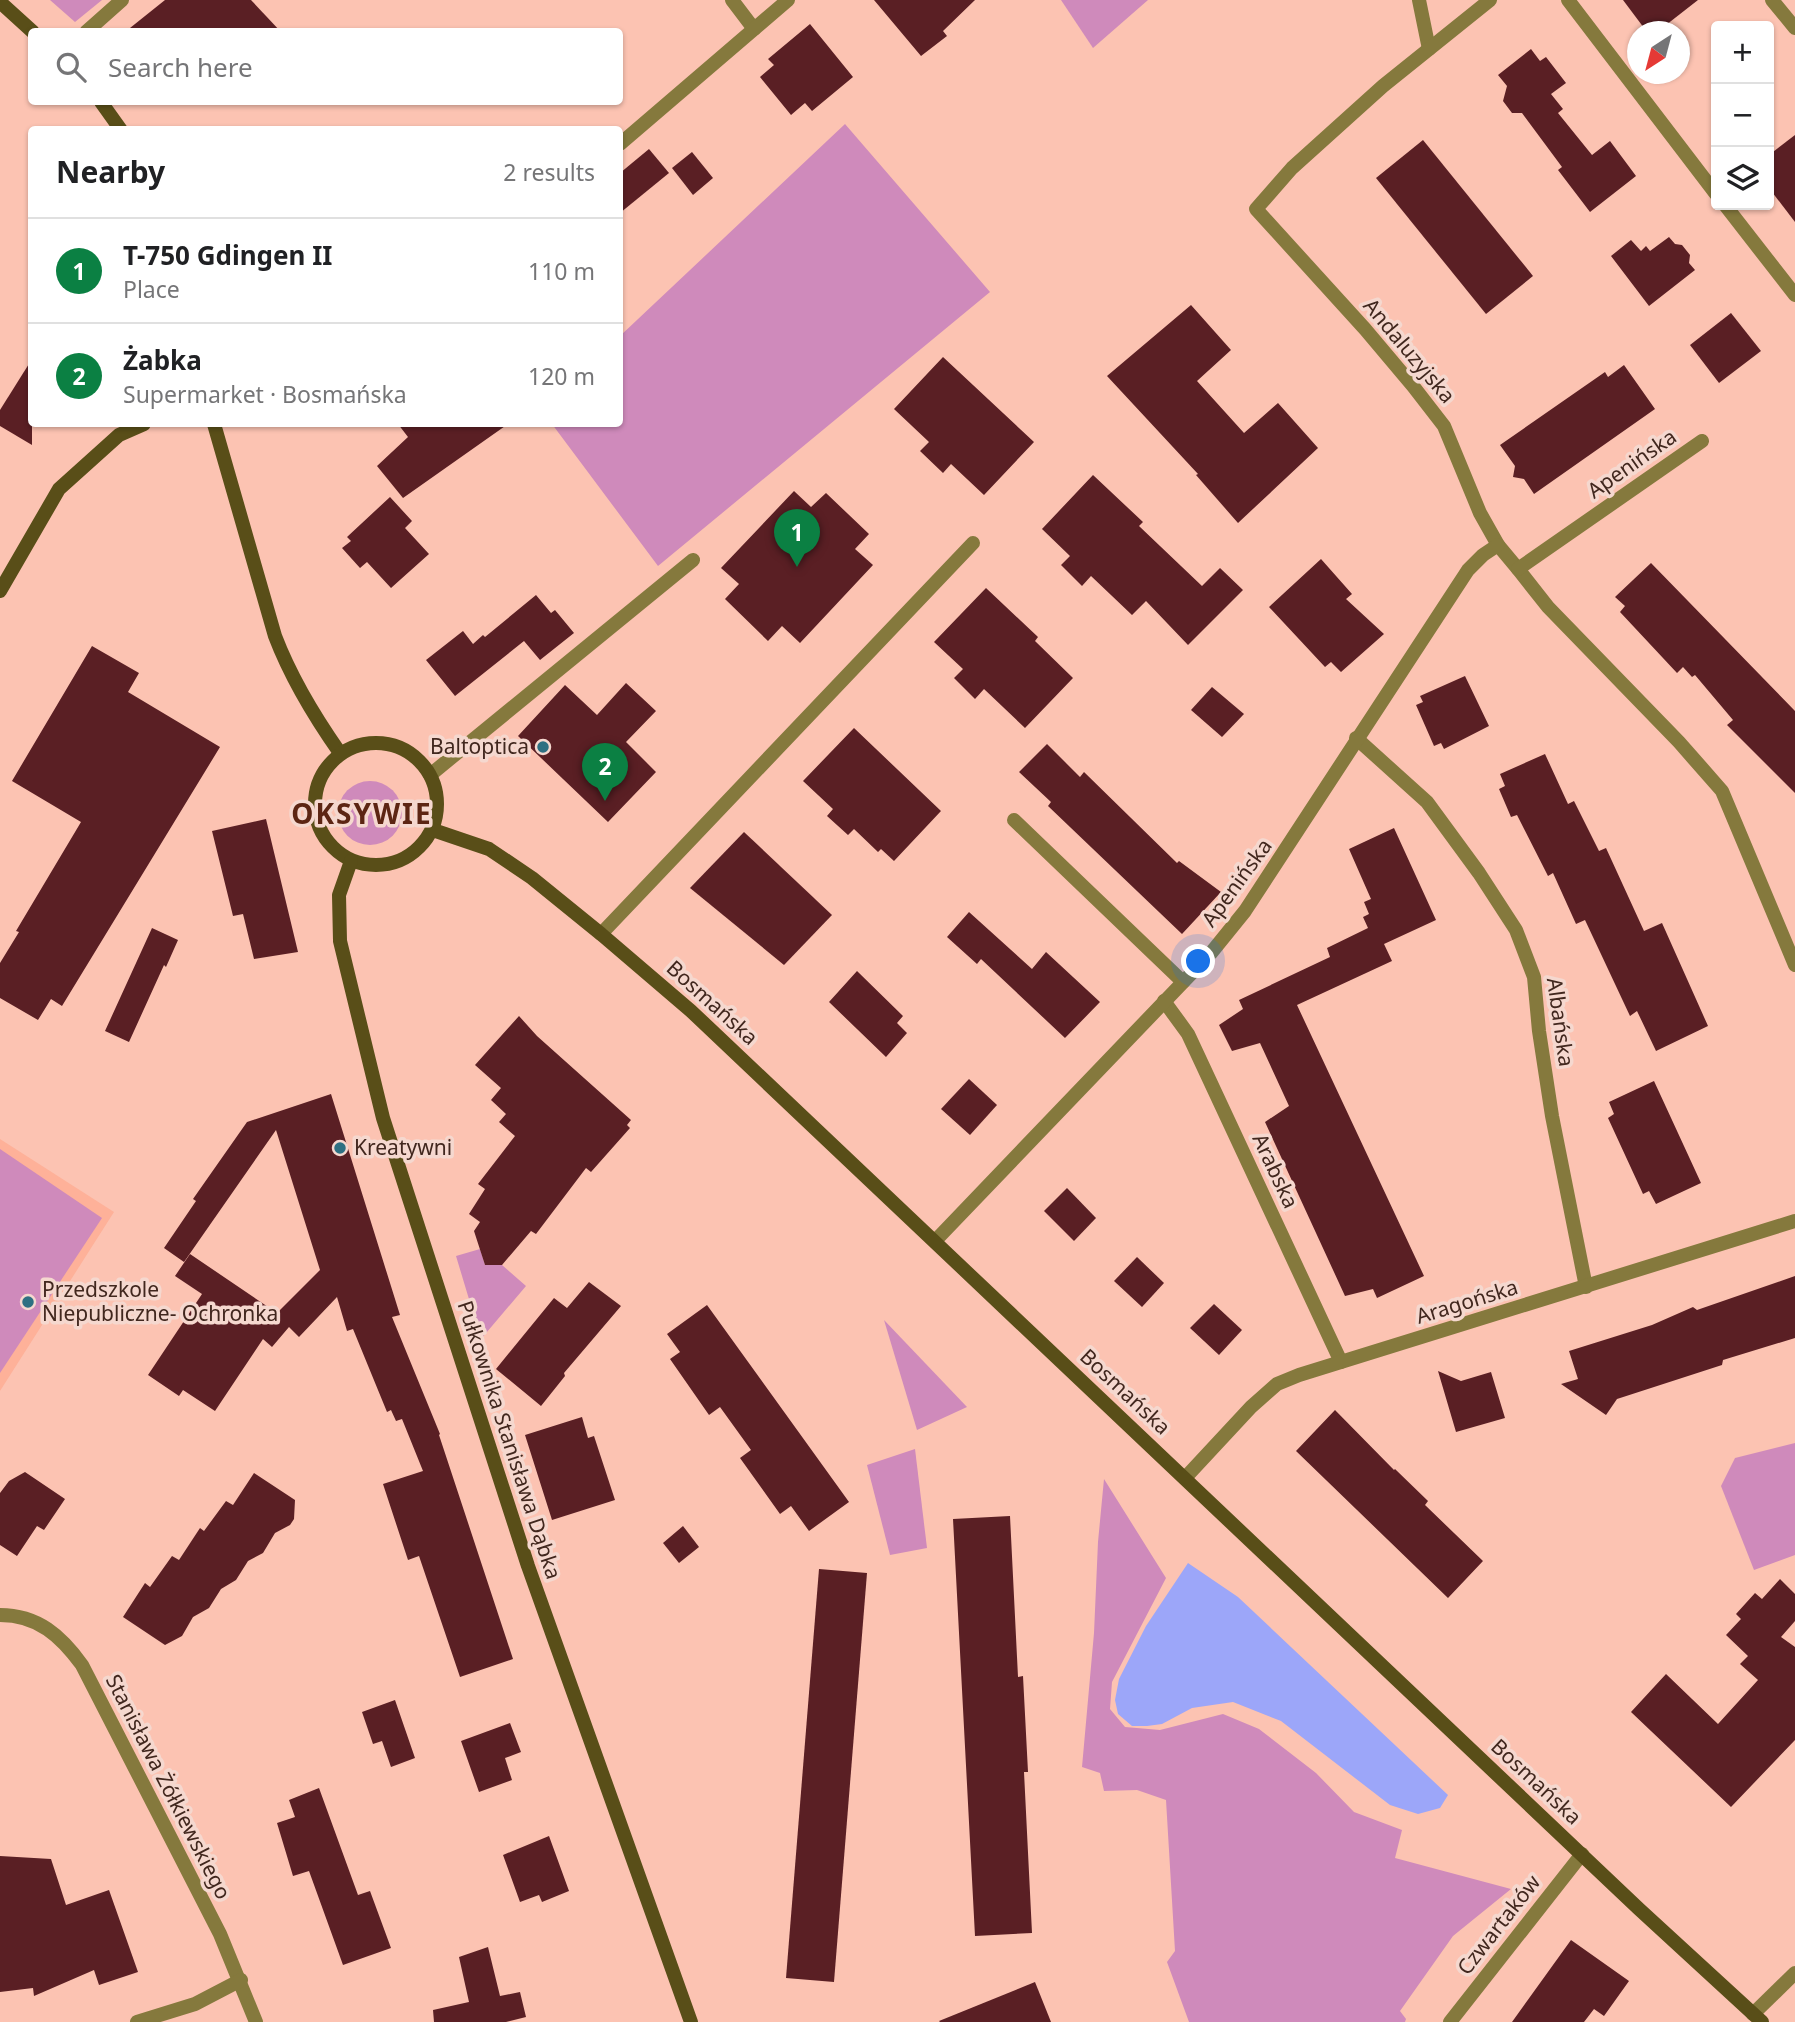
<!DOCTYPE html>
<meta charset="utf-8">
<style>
body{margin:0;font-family:"Noto Sans",sans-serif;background:#f2f2f2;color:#202124}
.controls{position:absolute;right:21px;top:21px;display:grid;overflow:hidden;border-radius:7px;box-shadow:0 2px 5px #0004}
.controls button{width:63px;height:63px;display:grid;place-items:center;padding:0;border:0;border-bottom:2px solid #e0e0e0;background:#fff;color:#202124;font:35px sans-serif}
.compass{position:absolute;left:1627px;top:21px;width:63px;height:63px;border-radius:50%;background:#fff;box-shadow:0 2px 5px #0004;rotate:216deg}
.you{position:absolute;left:1199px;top:962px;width:24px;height:24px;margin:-18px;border:5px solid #fff;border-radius:50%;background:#1a73e8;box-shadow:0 0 0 10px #1a73e833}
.badge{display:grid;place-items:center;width:46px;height:46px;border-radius:50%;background:#0b8043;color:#fff;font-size:23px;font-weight:700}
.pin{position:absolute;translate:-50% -58px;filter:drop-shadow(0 2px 4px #0008)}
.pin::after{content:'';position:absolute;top:37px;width:24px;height:21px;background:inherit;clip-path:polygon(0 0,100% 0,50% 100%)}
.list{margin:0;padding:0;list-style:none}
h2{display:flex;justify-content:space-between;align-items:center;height:91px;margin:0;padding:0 28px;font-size:30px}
h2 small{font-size:23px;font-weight:400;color:#757577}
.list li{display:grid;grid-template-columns:46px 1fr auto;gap:21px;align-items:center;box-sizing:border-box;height:105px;padding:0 28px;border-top:2px solid #e0e0e0}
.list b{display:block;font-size:26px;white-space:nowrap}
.list p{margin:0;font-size:23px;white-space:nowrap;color:#757577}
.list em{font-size:23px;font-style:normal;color:#757577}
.icon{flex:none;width:38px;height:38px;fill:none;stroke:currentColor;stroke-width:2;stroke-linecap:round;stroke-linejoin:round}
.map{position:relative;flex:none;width:1795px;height:2022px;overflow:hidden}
.search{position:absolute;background:#fff;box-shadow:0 2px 5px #0004;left:28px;top:28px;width:595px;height:77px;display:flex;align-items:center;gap:18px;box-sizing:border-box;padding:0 24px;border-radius:7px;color:#757577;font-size:26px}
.panel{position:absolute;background:#fff;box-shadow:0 2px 5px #0004;left:28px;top:126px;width:595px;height:301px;border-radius:7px}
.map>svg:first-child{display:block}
.built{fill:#feb199}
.green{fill:#cf8abb}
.water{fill:#9ca6f9}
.building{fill:#5a1f24}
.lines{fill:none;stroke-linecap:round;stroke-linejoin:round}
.lane{stroke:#85793d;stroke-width:14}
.street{stroke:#85793d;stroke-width:14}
.secondary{stroke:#594e18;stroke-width:14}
.poi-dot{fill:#2e7082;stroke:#f5d8cf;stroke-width:2.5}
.labels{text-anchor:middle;stroke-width:7;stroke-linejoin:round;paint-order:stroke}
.street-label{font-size:21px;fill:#41271e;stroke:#f5d8cf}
.poi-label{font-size:21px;fill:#41271e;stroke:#f5d8cf;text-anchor:start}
.district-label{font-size:28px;font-weight:bold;letter-spacing:2px;fill:#5c2513;stroke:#f5d8cf}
</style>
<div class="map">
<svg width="1795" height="2022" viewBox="0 0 1795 2022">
<rect width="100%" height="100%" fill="#fcc3b2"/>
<path class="built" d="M 0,1139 L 114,1212 L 0,1391 Z"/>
<g class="green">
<path d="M 50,0 L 102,0 L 75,22 Z"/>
<path d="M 1061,0 L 1148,0 L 1093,48 Z"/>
<path d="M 845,124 L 990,292 L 658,566 L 552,424 L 620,424 L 620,336 Z"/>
<circle cx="370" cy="813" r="32"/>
<path d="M 0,1149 L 102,1218 L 0,1373 Z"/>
<path d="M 480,1249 L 485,1265 L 502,1265 L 526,1286 L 481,1339 L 456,1256 Z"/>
<path d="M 884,1320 L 967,1407 L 917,1430 Z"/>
<path d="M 1795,1443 L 1795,1555 L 1754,1570 L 1721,1486 L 1735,1458 Z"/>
<path d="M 915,1449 L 927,1548 L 890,1555 L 867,1465 Z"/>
<path d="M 1104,1479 L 1166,1578 L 1112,1682 L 1110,1709 L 1125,1727 L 1160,1730 L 1223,1714 L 1259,1729 L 1316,1773 L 1354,1812 L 1402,1830 L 1395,1858 L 1511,1889 L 1453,1936 L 1400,2011 L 1406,2019 L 1405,2022 L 1189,2022 L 1167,1962 L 1175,1951 L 1166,1800 L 1137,1790 L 1104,1791 L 1100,1773 L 1082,1767 L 1094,1633 L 1098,1542 Z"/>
</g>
<path class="water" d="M 1188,1563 L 1238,1597 L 1448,1795 L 1440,1808 L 1418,1814 L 1390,1805 L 1281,1721 L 1233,1702 L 1192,1708 L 1162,1724 L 1147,1726 L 1132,1726 L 1118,1714 L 1115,1700 L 1119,1679 L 1146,1626 Z"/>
<g class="building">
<path d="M 165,0 L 251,0 L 281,32 L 125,32 Z"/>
<path d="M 874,0 L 975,0 L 943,31 L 947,36 L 921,56 Z"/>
<path d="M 1623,0 L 1698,0 L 1657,32 L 1647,32 Z"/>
<path d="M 810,24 L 853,77 L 812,111 L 805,103 L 791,115 L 760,77 L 774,65 L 768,59 Z"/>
<path d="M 1531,49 L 1540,61 L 1546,57 L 1566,83 L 1551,94 L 1563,109 L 1558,113 L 1592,155 L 1610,141 L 1636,176 L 1590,212 L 1558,170 L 1562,167 L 1522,113 L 1512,113 L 1503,101 L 1507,86 L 1498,75 Z"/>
<path d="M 1795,135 L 1795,222 L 1769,188 L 1769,155 Z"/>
<path d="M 1423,140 L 1533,276 L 1486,314 L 1376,178 Z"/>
<path d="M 649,149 L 669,173 L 620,213 L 620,173 Z"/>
<path d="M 692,152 L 713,178 L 693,195 L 672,168 Z"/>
<path d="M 1669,237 L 1675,244 L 1682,245 L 1690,255 L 1689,263 L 1695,270 L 1649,306 L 1611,256 L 1631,240 L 1641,251 L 1646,246 L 1650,251 Z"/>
<path d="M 1191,305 L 1231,350 L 1197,381 L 1244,433 L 1278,403 L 1318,448 L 1238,523 L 1196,475 L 1198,474 L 1107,376 Z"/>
<path d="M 1731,313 L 1761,351 L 1719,383 L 1690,345 Z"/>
<path d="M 943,357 L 1034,442 L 984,495 L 951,464 L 943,473 L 920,451 L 929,442 L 894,409 Z"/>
<path d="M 32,359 L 32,445 L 0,426 L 0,410 Z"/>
<path d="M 1624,365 L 1655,409 L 1534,494 L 1524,479 L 1513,477 L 1515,466 L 1500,445 L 1605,372 L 1608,377 Z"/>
<path d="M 398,424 L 508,424 L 403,498 L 377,466 L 408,437 Z"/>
<path d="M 1093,475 L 1143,522 L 1139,526 L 1202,586 L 1220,568 L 1243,590 L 1188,645 L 1146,601 L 1132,615 L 1091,576 L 1082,586 L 1061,565 L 1070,556 L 1042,529 Z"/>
<path d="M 794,491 L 811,507 L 826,493 L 869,534 L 855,549 L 873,565 L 800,643 L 782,626 L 768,641 L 725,599 L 739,584 L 721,568 Z"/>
<path d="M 390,497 L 412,521 L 405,528 L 429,554 L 391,588 L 367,562 L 360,568 L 342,548 L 351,541 L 347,537 Z"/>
<path d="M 1321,559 L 1352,594 L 1346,599 L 1384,634 L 1341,672 L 1331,662 L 1325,667 L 1269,607 Z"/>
<path d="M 1651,563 L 1795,711 L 1795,793 L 1727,725 L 1733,720 L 1695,675 L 1692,677 L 1683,667 L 1677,673 L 1620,612 L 1625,606 L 1615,597 Z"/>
<path d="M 986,588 L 1038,637 L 1035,641 L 1073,678 L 1025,728 L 984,689 L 975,699 L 954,678 L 963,669 L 934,642 Z"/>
<path d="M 536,595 L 551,613 L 555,610 L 574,633 L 540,660 L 524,641 L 455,696 L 426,660 L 463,631 L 473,644 L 483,635 L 485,637 Z"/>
<path d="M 92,646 L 139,673 L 128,692 L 220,747 L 62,1006 L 51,999 L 38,1020 L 0,998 L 0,963 L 19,932 L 16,931 L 81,822 L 12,781 Z"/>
<path d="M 1465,676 L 1489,726 L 1444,749 L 1441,743 L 1434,746 L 1416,705 L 1423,702 L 1420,696 Z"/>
<path d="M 626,683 L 656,711 L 626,742 L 656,772 L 608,822 L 518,736 L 565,685 L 597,715 Z"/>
<path d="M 1212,687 L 1244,714 L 1222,737 L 1191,710 Z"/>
<path d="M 854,728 L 941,811 L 894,861 L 881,849 L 878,852 L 854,829 L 848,835 L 827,816 L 833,809 L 803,781 Z"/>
<path d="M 1047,744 L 1080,777 L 1084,772 L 1177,863 L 1179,861 L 1221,892 L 1182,934 L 1048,806 L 1051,802 L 1019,772 Z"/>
<path d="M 1545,754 L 1568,804 L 1574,801 L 1599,851 L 1606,848 L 1644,931 L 1662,923 L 1708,1026 L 1656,1051 L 1637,1011 L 1630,1016 L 1585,920 L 1576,924 L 1553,873 L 1548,876 L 1517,815 L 1511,817 L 1499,789 L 1505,786 L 1500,774 Z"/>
<path d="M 266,819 L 298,952 L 254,959 L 243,914 L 233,916 L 212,831 Z"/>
<path d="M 1394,828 L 1436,920 L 1384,944 L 1392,961 L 1297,1005 L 1424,1276 L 1377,1298 L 1373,1289 L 1345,1296 L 1265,1122 L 1289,1106 L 1260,1043 L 1232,1051 L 1219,1025 L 1243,1009 L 1239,1000 L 1330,957 L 1327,948 L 1368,928 L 1363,917 L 1369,914 L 1364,902 L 1371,899 L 1349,849 Z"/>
<path d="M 744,832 L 832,915 L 784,965 L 690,888 Z"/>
<path d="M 969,912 L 1032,969 L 1046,952 L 1100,1002 L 1065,1038 L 981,959 L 977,964 L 947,937 Z"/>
<path d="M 152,928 L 178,940 L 166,967 L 164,965 L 129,1042 L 105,1031 Z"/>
<path d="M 857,971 L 903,1016 L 897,1023 L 907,1033 L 886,1057 L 829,1002 Z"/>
<path d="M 519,1016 L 537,1036 L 631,1120 L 627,1125 L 630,1128 L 591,1172 L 586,1168 L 536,1234 L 531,1231 L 502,1265 L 485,1265 L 474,1231 L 480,1222 L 469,1214 L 485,1189 L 478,1184 L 515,1136 L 499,1122 L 506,1114 L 491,1100 L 501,1088 L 475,1065 Z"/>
<path d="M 969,1079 L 997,1105 L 970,1135 L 941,1109 Z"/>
<path d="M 1654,1081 L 1701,1183 L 1656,1204 L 1649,1191 L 1643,1194 L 1608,1118 L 1614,1114 L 1609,1102 Z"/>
<path d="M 331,1094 L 400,1315 L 392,1317 L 440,1434 L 439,1435 L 513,1659 L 460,1677 L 419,1556 L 408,1560 L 383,1484 L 423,1471 L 402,1419 L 396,1421 L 391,1410 L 387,1412 L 353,1329 L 347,1331 L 337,1297 L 299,1337 L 289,1327 L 272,1347 L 263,1339 L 215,1411 L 183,1390 L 179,1396 L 148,1375 L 202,1294 L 175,1276 L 190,1254 L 277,1313 L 320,1270 L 276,1130 L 184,1262 L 164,1248 L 196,1201 L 193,1199 L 247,1122 Z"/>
<path d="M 1067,1188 L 1096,1218 L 1074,1241 L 1044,1211 Z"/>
<path d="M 1137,1257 L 1164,1283 L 1142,1307 L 1114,1281 Z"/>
<path d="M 1795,1276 L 1795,1338 L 1723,1360 L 1722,1365 L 1617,1399 L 1606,1415 L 1561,1384 L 1578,1379 L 1569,1351 L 1652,1325 L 1693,1307 L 1697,1310 Z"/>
<path d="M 589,1282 L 621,1306 L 564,1373 L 565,1376 L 541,1406 L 496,1369 L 554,1298 L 567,1308 Z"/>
<path d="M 1214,1304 L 1242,1330 L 1219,1355 L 1190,1328 Z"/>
<path d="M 707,1305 L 849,1502 L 809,1531 L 791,1506 L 780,1514 L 740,1458 L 751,1450 L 720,1407 L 709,1415 L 670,1359 L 680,1352 L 667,1334 Z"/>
<path d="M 1438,1371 L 1461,1381 L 1491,1372 L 1505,1418 L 1456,1432 Z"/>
<path d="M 1335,1410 L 1394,1470 L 1395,1469 L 1428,1501 L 1425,1505 L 1483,1561 L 1448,1598 L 1296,1451 Z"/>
<path d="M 582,1417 L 588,1438 L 594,1436 L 615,1500 L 552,1520 L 525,1435 Z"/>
<path d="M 25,1472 L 65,1499 L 44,1530 L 37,1526 L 17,1556 L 0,1545 L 0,1493 L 9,1481 Z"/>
<path d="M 254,1473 L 295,1500 L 294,1519 L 290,1525 L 275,1533 L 263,1553 L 248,1561 L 236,1580 L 221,1589 L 209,1608 L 193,1617 L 182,1636 L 165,1645 L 123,1617 L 145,1583 L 150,1587 L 172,1556 L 179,1560 L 200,1528 L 204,1531 L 226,1501 L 233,1505 Z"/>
<path d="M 1010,1516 L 1018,1677 L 1023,1676 L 1028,1772 L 1024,1772 L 1032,1933 L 975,1936 L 953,1519 Z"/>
<path d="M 683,1526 L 699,1547 L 679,1563 L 663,1543 Z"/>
<path d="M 819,1569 L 867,1573 L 834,1982 L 786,1978 Z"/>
<path d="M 1780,1579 L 1795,1594 L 1795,1621 L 1781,1637 L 1795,1647 L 1795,1740 L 1731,1807 L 1631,1712 L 1666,1674 L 1718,1724 L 1758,1680 L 1740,1664 L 1748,1656 L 1726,1635 L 1741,1619 L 1736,1614 L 1755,1593 L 1762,1599 Z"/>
<path d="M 395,1700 L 415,1758 L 391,1767 L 382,1741 L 373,1744 L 362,1712 Z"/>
<path d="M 510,1723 L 521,1752 L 505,1758 L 512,1780 L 479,1792 L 461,1741 Z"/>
<path d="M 319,1788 L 358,1895 L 370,1891 L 391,1948 L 343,1965 L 309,1871 L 293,1876 L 277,1823 L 295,1817 L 289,1800 Z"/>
<path d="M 549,1836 L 569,1891 L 542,1902 L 539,1895 L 520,1902 L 503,1855 Z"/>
<path d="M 0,1856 L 51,1859 L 66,1905 L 109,1890 L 138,1972 L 99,1985 L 94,1970 L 34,1996 L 33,1988 L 0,1992 Z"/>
<path d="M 1571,1940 L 1629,1981 L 1604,2016 L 1594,2009 L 1584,2022 L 1512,2022 Z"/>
<path d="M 488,1947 L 500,1996 L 520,1992 L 526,2017 L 506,2022 L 434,2022 L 433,2010 L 469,2002 L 459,1957 Z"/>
<path d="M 1035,1982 L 1051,2022 L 940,2022 L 939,2021 Z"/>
</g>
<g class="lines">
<g class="lane">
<path d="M 732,0 L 754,29"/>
<path d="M 430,775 L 693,560"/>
<path d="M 601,934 L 973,543"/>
</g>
<g class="street">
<path d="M 1419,0 L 1429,49"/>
<path d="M 1490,0 L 1383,86 L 1292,168 L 1256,209 L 1365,329 L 1413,386 L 1444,426 L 1480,513 L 1498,545 L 1518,569 L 1548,607 L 1679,742 L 1722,791 L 1795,965"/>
<path d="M 1568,0 L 1716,194"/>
<path d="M 1772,0 L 1795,28"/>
<path d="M 86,32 L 122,0"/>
<path d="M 620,144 L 788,0"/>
<path d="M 1725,205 L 1795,295"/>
<path d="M 1518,569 L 1702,441"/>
<path d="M 1356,738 L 1427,802 L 1479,873 L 1516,930 L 1534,977 L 1539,1031 L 1552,1116 L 1586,1287"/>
<path d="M 1014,820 L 1183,982"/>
<path d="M 1164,1001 L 1188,1034 L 1341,1362"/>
<path d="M 935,1241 L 1211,953 L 1245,911 L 1468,570 L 1483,555 L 1498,545"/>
<path d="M 1185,1478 L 1251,1407 L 1277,1384 L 1299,1375 L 1795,1221"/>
<path d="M 0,1615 C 38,1615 61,1636 82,1665 L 220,1934 L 256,2022"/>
<path d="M 1753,2014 L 1795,1973"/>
<path d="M 137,2022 L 195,2004 L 241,1980"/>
<path d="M 1450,2022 L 1582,1854"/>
</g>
<g class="secondary">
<path d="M 0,2 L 33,32"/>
<path d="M 101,102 L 121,130"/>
<path d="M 214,424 L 275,636 C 291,678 314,716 340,753"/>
<path d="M 0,591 L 59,489 L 119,435 L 144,424"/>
<circle cx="376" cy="804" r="61"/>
<path d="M 433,830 L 489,849 L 532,878 L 601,934 L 691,1011 L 1639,1909 L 1762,2022"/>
<path d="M 351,861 L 339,895 L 340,941 L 383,1118 L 528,1566 L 691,2022"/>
</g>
</g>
<g class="poi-dot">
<circle cx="543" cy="747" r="7"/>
<circle cx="340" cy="1148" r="7"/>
<circle cx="28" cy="1302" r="7"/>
</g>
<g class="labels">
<g class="street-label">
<text transform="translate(1409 351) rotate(50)" y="7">Andaluzyjska</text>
<text transform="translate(1632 464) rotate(-35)" y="7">Apenińska</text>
<text transform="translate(1237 883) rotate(-54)" y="7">Apenińska</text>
<text transform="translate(712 1003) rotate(42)" y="7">Bosmańska</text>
<text transform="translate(1560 1022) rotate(82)" y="7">Albańska</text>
<text transform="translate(1275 1171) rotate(65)" y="7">Arabska</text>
<text transform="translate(1467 1302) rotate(-17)" y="7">Aragońska</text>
<text transform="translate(1125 1392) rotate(43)" y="7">Bosmańska</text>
<text transform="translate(509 1440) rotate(72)" y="7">Pułkownika Stanisława Dąbka</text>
<text transform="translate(1536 1782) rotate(43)" y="7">Bosmańska</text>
<text transform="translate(168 1787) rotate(63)" y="7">Stanisława Żółkiewskiego</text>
<text transform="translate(1499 1925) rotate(-52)" y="7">Czwartaków</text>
</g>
<g class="poi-label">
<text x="529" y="754" text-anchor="end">Baltoptica</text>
<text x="354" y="1155">Kreatywni</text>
<text x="42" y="1297">Przedszkole<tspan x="42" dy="24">Niepubliczne- Ochronka</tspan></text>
</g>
<g class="district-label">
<text x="362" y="824">OKSYWIE</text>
</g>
</g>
</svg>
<div class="controls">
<button>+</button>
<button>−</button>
<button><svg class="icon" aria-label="layers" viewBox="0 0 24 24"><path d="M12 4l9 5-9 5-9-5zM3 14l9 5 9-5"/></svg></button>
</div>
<svg class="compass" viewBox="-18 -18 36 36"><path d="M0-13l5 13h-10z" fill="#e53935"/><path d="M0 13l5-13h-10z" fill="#757577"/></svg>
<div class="you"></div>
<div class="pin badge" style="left:797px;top:567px">1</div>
<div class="pin badge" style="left:605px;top:801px">2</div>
<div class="search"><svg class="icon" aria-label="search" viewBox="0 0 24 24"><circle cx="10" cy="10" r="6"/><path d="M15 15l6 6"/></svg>Search here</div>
<section class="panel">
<h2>Nearby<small>2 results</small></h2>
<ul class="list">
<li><span class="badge">1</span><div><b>T-750 Gdingen II</b><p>Place</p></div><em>110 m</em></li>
<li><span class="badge">2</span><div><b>Żabka</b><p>Supermarket · Bosmańska</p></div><em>120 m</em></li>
</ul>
</section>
</div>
